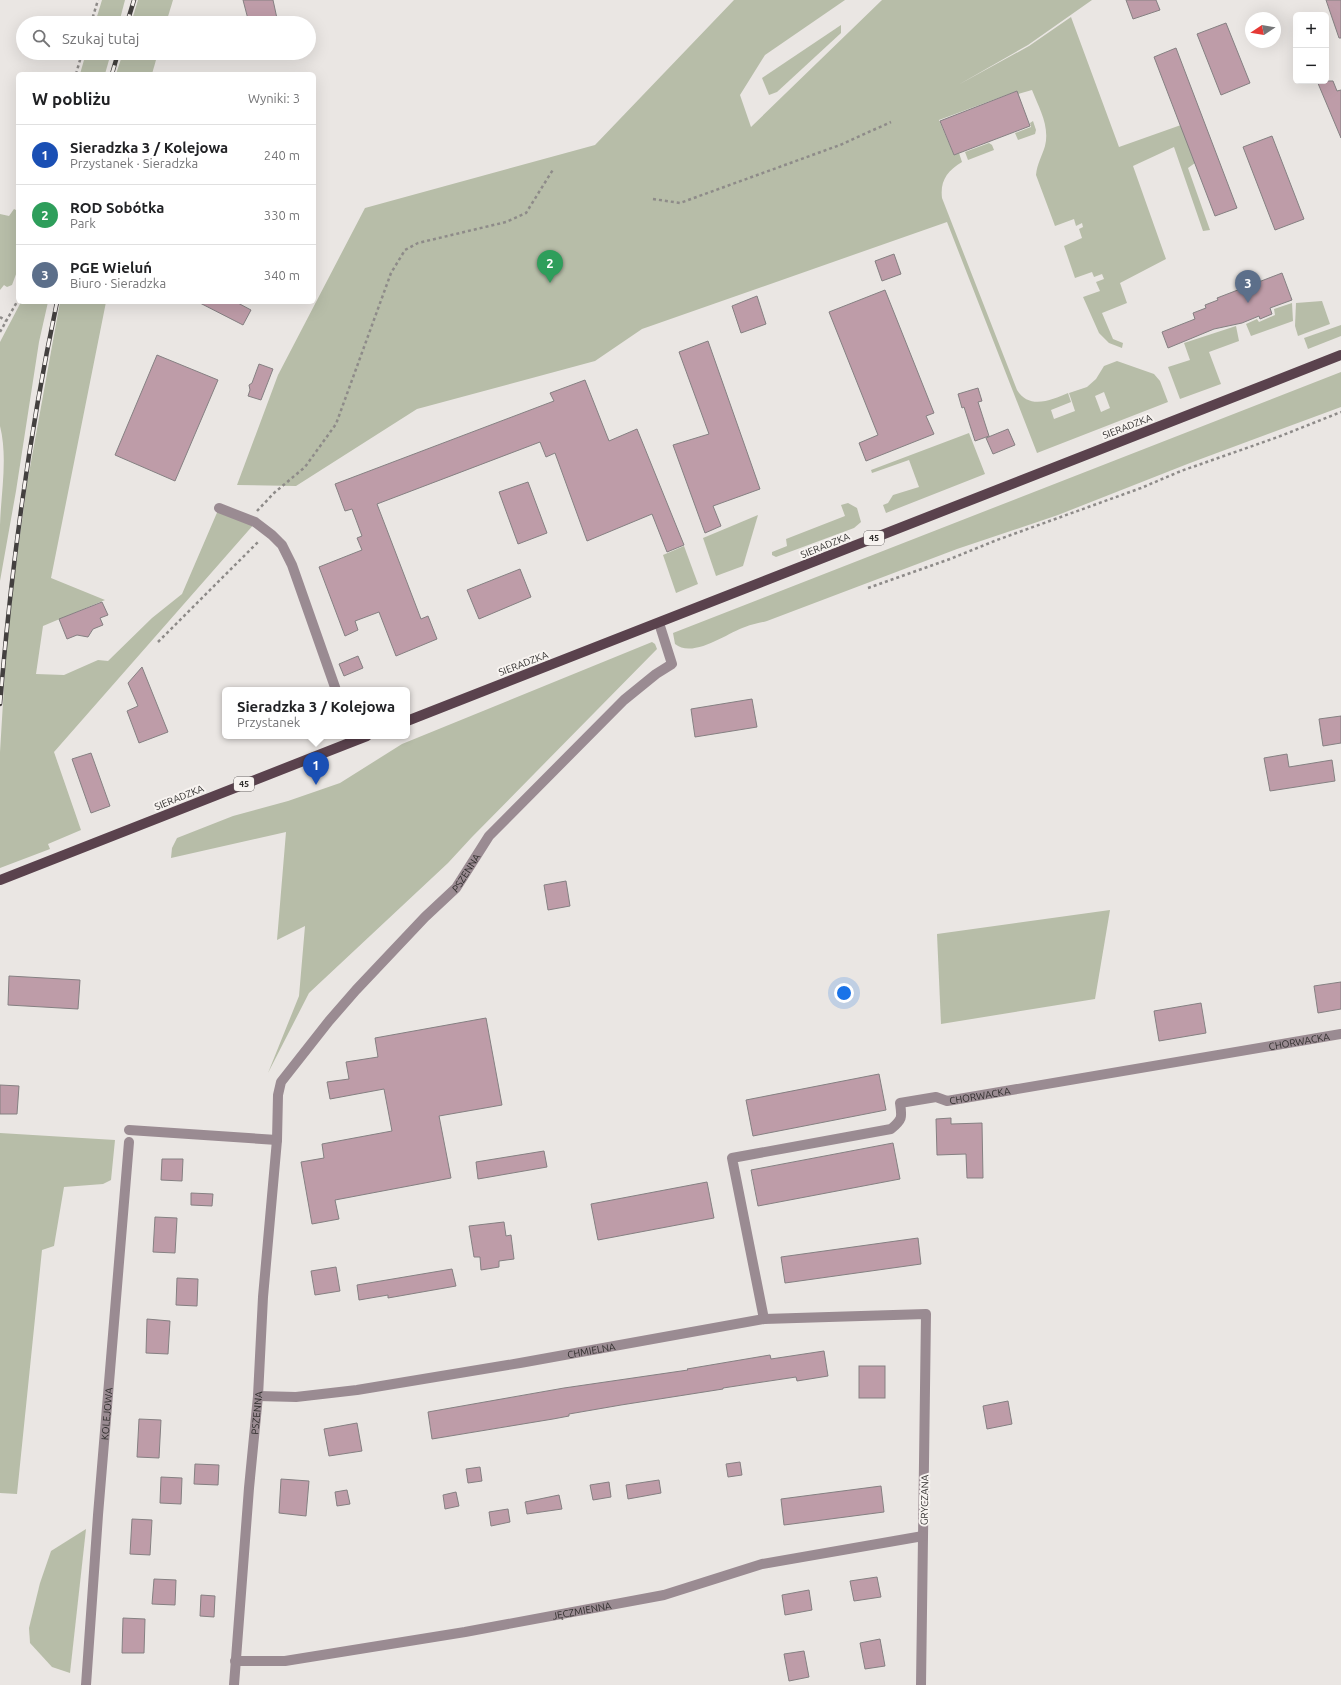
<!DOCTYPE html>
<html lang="pl">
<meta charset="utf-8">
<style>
body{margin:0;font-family:Ubuntu,sans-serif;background:#f2f2f2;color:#202124}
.controls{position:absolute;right:12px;top:12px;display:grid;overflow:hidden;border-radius:6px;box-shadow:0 4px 16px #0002}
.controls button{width:36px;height:36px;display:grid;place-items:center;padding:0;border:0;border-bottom:1px solid #e0e0e0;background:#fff;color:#202124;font:20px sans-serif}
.compass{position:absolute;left:1245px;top:12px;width:36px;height:36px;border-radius:50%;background:#fff;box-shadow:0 4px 16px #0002;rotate:258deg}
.you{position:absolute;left:844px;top:993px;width:14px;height:14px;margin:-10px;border:3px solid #fff;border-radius:50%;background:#1a73e8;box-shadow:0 0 0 6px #1a73e833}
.badge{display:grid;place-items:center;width:26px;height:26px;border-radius:50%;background:#0b8043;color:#fff;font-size:13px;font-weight:700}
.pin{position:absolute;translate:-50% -33px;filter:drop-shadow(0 1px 2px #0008)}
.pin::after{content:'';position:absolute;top:21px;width:14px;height:12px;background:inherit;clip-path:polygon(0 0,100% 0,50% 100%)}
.popup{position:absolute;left:222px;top:687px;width:188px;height:52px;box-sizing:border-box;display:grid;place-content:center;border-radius:6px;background:#fff;filter:drop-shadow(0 1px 3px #0005);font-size:13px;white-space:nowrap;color:#757577}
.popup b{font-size:15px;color:#202124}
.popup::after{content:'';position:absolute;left:50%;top:100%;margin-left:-8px;border:8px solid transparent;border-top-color:#fff}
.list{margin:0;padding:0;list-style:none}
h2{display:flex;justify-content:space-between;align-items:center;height:52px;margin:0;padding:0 16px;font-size:17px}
h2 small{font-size:13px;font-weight:400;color:#757577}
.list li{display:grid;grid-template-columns:26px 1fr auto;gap:12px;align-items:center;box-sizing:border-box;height:60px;padding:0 16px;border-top:1px solid #e0e0e0}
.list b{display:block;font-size:15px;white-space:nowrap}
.list p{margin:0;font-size:13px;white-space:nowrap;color:#757577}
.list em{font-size:13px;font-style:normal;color:#757577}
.icon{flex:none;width:22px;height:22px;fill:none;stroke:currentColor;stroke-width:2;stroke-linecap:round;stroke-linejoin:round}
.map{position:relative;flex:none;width:1341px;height:1685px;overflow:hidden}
.search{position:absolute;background:#fff;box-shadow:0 4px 16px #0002;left:16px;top:16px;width:300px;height:44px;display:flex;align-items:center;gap:10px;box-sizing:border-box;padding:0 14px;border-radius:22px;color:#757577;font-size:15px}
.panel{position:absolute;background:#fff;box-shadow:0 4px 16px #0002;left:16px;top:72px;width:300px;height:232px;border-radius:6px}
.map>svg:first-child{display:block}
.green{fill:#b7bda8;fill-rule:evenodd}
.building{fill:#be9ca8;stroke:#858082}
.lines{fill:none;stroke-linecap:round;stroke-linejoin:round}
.path{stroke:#8e8b89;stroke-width:2.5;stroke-dasharray:3 3;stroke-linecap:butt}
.minor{stroke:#9a8b92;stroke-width:10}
.major{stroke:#5a424d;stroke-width:10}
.rail-casing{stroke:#43403f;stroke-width:4.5}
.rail{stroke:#f7f3f0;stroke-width:3;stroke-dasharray:9;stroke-linecap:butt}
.labels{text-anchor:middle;stroke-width:4;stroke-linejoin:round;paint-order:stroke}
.shield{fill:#f7f3f0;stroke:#6c6968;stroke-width:1}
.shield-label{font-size:9px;font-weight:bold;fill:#302e2d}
.street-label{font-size:10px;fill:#302e2d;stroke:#f7f3f0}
</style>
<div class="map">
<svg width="1341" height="1685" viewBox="0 0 1341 1685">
<rect width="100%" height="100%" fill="#eae6e3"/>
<g class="green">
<path d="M 102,0 L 125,0 L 119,23 L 95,23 Z"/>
<path d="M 138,0 L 173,0 L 166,23 L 131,23 Z"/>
<path d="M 734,0 L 845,0 L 765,55 L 740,95 L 751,127 L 882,0 L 1092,0 L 1028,45 L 958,85 L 1029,46 L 1071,17 L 1119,147 L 1181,125 L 1195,163 L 1188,168 L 1210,230 L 1203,231 L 1174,147 L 1133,166 L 1166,259 L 1120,283 L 1127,303 L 1102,313 L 1113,339 L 1123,343 L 1122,348 L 1109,343 L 1099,333 L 1083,297 L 1100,291 L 1096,282 L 1104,279 L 1102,274 L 1094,277 L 1092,272 L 1075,278 L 1064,246 L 1082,238 L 1079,229 L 1083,227 L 1082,223 L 1076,226 L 1074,219 L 1055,226 L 1036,175 C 1037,164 1042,156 1045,146 C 1050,126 1039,108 1032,90 L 1018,94 L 1017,91 L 939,120 L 954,155 L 959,153 L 962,162 C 947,171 940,181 942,198 L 1017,390 C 1029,410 1052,400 1068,393 L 1071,402 L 1051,410 L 1054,419 L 1075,411 L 1069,393 L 1087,387 L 1096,379 L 1104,366 L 1117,361 L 1154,374 L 1160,381 L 1168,402 L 1037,453 L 947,222 L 642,329 L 595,361 L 417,409 L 296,486 L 237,485 L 278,375 L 365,208 L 595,145 ZM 1104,392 L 1110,408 L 1101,412 L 1095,396 Z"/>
<path d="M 841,25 L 841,33 L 777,92 L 769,95 L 762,78 Z"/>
<path d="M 86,53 L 111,53 L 105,74 L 80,74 Z"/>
<path d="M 123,53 L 158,53 L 152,74 L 116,74 Z"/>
<path d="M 1033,121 L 1036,130 L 1035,134 L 1018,140 L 1015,133 L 1031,127 L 1030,123 Z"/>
<path d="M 989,143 L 992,145 L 994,150 L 968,160 L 965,152 Z"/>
<path d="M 14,209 L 18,211 L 18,269 L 12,285 L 7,287 L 4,285 L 0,290 L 0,214 L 9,216 Z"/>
<path d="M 1322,301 L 1330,324 L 1298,336 L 1295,326 L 1296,303 Z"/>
<path d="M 21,302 L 48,302 L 39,342 L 16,491 L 0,581 C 0,563 0,544 0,525 C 1,492 8,458 0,426 L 0,342 Z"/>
<path d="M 60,302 L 106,302 L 51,578 L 105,600 L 43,626 L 36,674 L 64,675 L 98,660 L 108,661 L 152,618 L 182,594 L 219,508 L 255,523 L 54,752 L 81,830 L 48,844 L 50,849 L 0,868 L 0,752 L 6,653 L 15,572 L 27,484 Z"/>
<path d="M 1292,303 L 1293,321 L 1251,336 L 1246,324 L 1257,319 L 1259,322 L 1275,315 L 1274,309 Z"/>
<path d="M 1341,325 L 1341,336 L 1308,349 L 1304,338 Z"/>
<path d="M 1236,326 L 1239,341 L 1209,352 L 1221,384 L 1180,399 L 1168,367 L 1190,360 L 1184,343 Z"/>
<path d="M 1341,372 L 1341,407 L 1190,463 L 1058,515 L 957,549 L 767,621 C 760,623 752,624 745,627 C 727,633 693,659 675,644 L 673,633 Z"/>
<path d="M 969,433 L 985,474 L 886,513 L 883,505 L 888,503 L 893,495 L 919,487 L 909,460 L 875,472 L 872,473 L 871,470 Z"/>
<path d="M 848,503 L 857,508 L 861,522 L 854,528 L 776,557 L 772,555 L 772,552 L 787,546 L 786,539 L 845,516 L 841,505 Z"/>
<path d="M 758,515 L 743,566 L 716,576 L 703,538 Z"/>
<path d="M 684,546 L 698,584 L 676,593 L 663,555 Z"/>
<path d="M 652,642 L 655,644 L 657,649 L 472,837 L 448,863 L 309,993 L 268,1073 L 299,996 L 305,926 L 277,940 L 286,832 L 171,858 L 172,848 L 177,838 L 233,816 L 288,801 L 340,783 L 402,744 Z"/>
<path d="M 1110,910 L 1095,999 L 941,1024 L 937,934 Z"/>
<path d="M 0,1133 L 115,1140 L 111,1180 L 103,1184 L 64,1187 L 54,1246 L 42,1250 L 17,1494 L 0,1493 Z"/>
<path d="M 86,1529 L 70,1673 L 52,1667 L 30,1643 L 29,1628 L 40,1583 L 51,1551 Z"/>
</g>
<g class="building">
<path d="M 243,0 L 273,0 L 278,23 L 249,23 Z"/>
<path d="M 1126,0 L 1156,0 L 1160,10 L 1133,19 Z"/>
<path d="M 1326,0 L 1341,0 L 1341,38 L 1339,38 Z"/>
<path d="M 1226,23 L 1250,83 L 1221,95 L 1197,34 Z"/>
<path d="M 1176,48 L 1237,208 L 1215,216 L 1154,57 Z"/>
<path d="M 1317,81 L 1333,81 L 1337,91 L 1341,90 L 1341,138 Z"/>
<path d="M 1017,91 L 1030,126 L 954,155 L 940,121 Z"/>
<path d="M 1272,136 L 1304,219 L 1275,230 L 1243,147 Z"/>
<path d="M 894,254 L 901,274 L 882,281 L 875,261 Z"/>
<path d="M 1282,273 L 1292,300 L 1270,308 L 1272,314 L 1260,319 L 1259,316 L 1242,323 L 1214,329 L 1168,348 L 1162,332 L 1195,319 L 1193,313 L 1206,308 L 1205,305 L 1218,300 L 1217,298 Z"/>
<path d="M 885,290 L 934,413 L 926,416 L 934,434 L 866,461 L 859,443 L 878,435 L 829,312 Z"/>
<path d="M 757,296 L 766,324 L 741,333 L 732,306 Z"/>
<path d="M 198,302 L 236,302 L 251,310 L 243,325 Z"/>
<path d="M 708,341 L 760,489 L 713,506 L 721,526 L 705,533 L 673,445 L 709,434 L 679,352 Z"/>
<path d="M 157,355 L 218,380 L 175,481 L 115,455 Z"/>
<path d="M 259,364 L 273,369 L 261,400 L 248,396 L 250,390 L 249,385 L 252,383 Z"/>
<path d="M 585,380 L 609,441 L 637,429 L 684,545 L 667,552 L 652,514 L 587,541 L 555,453 L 546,457 L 540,442 L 377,504 L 421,619 L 428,616 L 437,639 L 396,656 L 379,612 L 355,621 L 358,630 L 345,636 L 319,567 L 362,550 L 357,538 L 362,536 L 352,509 L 345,511 L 335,484 L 554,401 L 550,393 Z"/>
<path d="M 978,388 L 982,401 L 978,402 L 989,436 L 975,441 L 964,407 L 962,408 L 958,394 Z"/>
<path d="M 1008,429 L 1015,445 L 993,454 L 986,438 Z"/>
<path d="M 528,482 L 547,533 L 518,544 L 499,492 Z"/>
<path d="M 520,569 L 531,597 L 479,619 L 467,590 Z"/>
<path d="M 102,602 L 108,615 L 100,618 L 103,625 L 93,629 L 88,637 L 77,635 L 67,639 L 59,619 Z"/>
<path d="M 358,656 L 363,668 L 344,676 L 339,664 Z"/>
<path d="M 142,667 L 168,732 L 139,743 L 127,711 L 138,706 L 128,683 Z"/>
<path d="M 752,699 L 757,727 L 695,737 L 691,709 Z"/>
<path d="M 1341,716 L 1341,743 L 1323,746 L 1319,719 Z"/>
<path d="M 91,753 L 110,806 L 91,813 L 72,759 Z"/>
<path d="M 1287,754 L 1289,767 L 1332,760 L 1335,781 L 1270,791 L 1264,758 Z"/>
<path d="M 566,881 L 570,906 L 548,910 L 544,885 Z"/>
<path d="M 9,976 L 80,980 L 78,1009 L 8,1005 Z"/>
<path d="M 1341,982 L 1341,1009 L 1318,1013 L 1314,986 Z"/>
<path d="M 1201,1003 L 1206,1033 L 1159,1041 L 1154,1011 Z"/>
<path d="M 486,1018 L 502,1105 L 439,1116 L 451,1178 L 335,1200 L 339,1219 L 312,1224 L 301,1162 L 324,1158 L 322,1144 L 392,1131 L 384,1089 L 330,1099 L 327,1082 L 349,1079 L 346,1062 L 378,1057 L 375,1038 Z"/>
<path d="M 879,1074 L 886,1110 L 753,1136 L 746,1100 Z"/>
<path d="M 0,1085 L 19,1086 L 17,1114 L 0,1114 Z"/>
<path d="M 951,1118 L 951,1124 L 982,1123 L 983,1178 L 967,1178 L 966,1154 L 937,1155 L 936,1119 Z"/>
<path d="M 893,1143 L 900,1179 L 758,1206 L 751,1170 Z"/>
<path d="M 544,1151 L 547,1167 L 478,1179 L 476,1162 Z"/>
<path d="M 162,1159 L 183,1159 L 182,1181 L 161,1180 Z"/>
<path d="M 707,1182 L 714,1218 L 598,1240 L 591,1204 Z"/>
<path d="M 191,1193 L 213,1194 L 212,1206 L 191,1205 Z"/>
<path d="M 155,1217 L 177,1218 L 175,1253 L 153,1252 Z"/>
<path d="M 504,1222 L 506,1236 L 511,1235 L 514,1259 L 499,1261 L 499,1267 L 481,1270 L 480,1257 L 474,1257 L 469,1226 Z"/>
<path d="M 918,1238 L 921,1264 L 785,1283 L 781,1257 Z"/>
<path d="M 336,1267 L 340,1291 L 315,1295 L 311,1271 Z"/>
<path d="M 452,1269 L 456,1286 L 388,1298 L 388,1295 L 359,1300 L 357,1285 Z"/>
<path d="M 177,1278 L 198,1279 L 197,1306 L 176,1305 Z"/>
<path d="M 147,1319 L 170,1321 L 168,1354 L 146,1353 Z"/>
<path d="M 824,1351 L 828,1376 L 797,1381 L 796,1377 L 723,1388 L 723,1389 L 621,1405 L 569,1414 L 569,1416 L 553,1419 L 432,1439 L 428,1412 L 564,1388 L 688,1370 L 687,1369 L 770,1355 L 771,1359 Z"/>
<rect x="859" y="1366" width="26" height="32"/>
<path d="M 1008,1401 L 1012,1424 L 987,1429 L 983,1406 Z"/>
<path d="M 139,1419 L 161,1420 L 159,1458 L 137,1457 Z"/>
<path d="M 357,1423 L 362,1451 L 329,1456 L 324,1429 Z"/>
<path d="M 740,1462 L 742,1475 L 728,1477 L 726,1464 Z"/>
<path d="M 195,1464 L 219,1465 L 218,1485 L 194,1484 Z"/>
<path d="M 480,1467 L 482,1481 L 468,1483 L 466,1469 Z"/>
<path d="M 161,1477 L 182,1478 L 181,1504 L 160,1503 Z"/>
<path d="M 281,1479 L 309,1481 L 306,1516 L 279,1513 Z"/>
<path d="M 659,1480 L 661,1493 L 628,1499 L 626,1485 Z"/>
<path d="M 609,1482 L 611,1497 L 593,1500 L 590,1485 Z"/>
<path d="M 881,1486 L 884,1512 L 784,1525 L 781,1499 Z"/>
<path d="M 347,1490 L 350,1504 L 337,1506 L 335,1492 Z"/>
<path d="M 456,1492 L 459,1506 L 445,1509 L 443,1495 Z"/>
<path d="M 559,1495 L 562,1509 L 527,1514 L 525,1502 Z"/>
<path d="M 508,1509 L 510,1522 L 491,1526 L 489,1512 Z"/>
<path d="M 132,1519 L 152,1520 L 150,1555 L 130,1554 Z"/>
<path d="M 877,1577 L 881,1597 L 854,1601 L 850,1581 Z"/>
<path d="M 154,1579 L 176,1580 L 175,1605 L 152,1604 Z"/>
<path d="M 809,1590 L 812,1610 L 785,1615 L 782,1595 Z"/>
<path d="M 201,1595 L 215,1596 L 214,1617 L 200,1616 Z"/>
<path d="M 123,1618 L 145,1619 L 144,1653 L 122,1653 Z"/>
<path d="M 880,1639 L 885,1666 L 865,1669 L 860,1643 Z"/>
<path d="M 804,1651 L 809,1677 L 789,1681 L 784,1654 Z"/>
</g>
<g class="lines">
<g class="path">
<path d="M 91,23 L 98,0"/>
<path d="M 76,74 L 82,53"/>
<path d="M 653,199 L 680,203 L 840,145 L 891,122"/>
<path d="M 0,317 L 6,321"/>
<path d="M 0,332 L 18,300"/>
<path d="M 257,511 L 274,493 L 305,467 L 336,424 L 391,273 L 405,250 L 418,243 L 506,222 L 526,213 L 554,168"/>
<path d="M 868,588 L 950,559 L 997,540 L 1141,488 L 1181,471 L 1278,437 L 1341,412"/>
<path d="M 158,642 L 259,541"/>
</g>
<g class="minor">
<path d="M 219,508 L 255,522 L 272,535 L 282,545 L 292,565 L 336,690"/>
<path d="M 129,1130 L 277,1140"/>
<path id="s1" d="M 764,1319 L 732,1158 L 891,1129 C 903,1119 902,1117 900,1103 L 936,1097 L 947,1101 L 1341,1034"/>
<path id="s2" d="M 258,1396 L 296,1397 L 357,1390 L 520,1363 L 764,1319 L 926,1314 L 921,1685"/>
<path id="s3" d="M 235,1661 L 285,1661 L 465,1632 L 664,1595 L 762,1564 L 923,1536"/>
<path id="s4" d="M 86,1685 L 98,1515 L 129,1142"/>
<path id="s5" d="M 234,1685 L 249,1488 L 258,1396 L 263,1297 L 277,1140 L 278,1095 L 281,1082 L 329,1021 L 356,990 L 425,917 L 456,888 L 489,836 L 624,700 L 656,674 L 672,664 L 659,623"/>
</g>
<g class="major">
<path d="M 407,721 L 1341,355"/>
<path d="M 0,880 L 367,736"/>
</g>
<g class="rail-casing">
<g id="rail">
<path d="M 127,23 L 134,0"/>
<path d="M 112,74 L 118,53"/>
<path d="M 0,704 C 11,569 29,434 57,302"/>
</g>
</g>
<use href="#rail" class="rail"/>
</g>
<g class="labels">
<g class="shield">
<rect x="864" y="531" width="20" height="14" rx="3"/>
<rect x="234" y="777" width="20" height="14" rx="3"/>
</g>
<g class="shield-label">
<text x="874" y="541">45</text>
<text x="244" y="787">45</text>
</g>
<g class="street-label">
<text transform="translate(1127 426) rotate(-21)" y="4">SIERADZKA</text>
<text transform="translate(825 545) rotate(-22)" y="4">SIERADZKA</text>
<text transform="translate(523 663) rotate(-21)" y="4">SIERADZKA</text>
<text transform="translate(179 797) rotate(-22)" y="4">SIERADZKA</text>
<text dy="4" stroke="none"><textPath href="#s5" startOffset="885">PSZENNA</textPath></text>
<text dy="4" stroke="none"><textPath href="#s1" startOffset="761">CHORWACKA</textPath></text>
<text dy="4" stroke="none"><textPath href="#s1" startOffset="437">CHORWACKA</textPath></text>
<text dy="4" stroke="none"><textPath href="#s2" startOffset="337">CHMIELNA</textPath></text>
<text dy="4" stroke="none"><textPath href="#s5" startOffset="273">PSZENNA</textPath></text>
<text dy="4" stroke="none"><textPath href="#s4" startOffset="272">KOLEJOWA</textPath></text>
<text transform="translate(924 1500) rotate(-89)" y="4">GRYCZANA</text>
<text dy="4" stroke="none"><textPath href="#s3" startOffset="351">JĘCZMIENNA</textPath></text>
</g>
</g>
</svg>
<div class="controls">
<button>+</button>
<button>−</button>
</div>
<svg class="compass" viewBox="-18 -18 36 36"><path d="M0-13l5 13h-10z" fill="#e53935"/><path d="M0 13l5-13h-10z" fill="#757577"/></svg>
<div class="you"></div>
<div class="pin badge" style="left:316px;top:785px;background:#1a4fb4">1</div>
<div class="popup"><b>Sieradzka 3 / Kolejowa</b>Przystanek</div>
<div class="pin badge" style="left:550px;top:283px;background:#2e9e5b">2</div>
<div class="pin badge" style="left:1248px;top:303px;background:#5c6f8a">3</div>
<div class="search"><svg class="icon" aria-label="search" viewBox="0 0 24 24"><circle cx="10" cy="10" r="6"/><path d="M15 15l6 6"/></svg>Szukaj tutaj</div>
<section class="panel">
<h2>W pobliżu<small>Wyniki: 3</small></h2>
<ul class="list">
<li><span class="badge" style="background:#1a4fb4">1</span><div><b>Sieradzka 3 / Kolejowa</b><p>Przystanek · Sieradzka</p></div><em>240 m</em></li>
<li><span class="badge" style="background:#2e9e5b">2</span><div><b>ROD Sobótka</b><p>Park</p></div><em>330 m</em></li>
<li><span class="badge" style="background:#5c6f8a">3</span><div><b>PGE Wieluń</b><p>Biuro · Sieradzka</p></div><em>340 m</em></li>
</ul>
</section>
</div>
